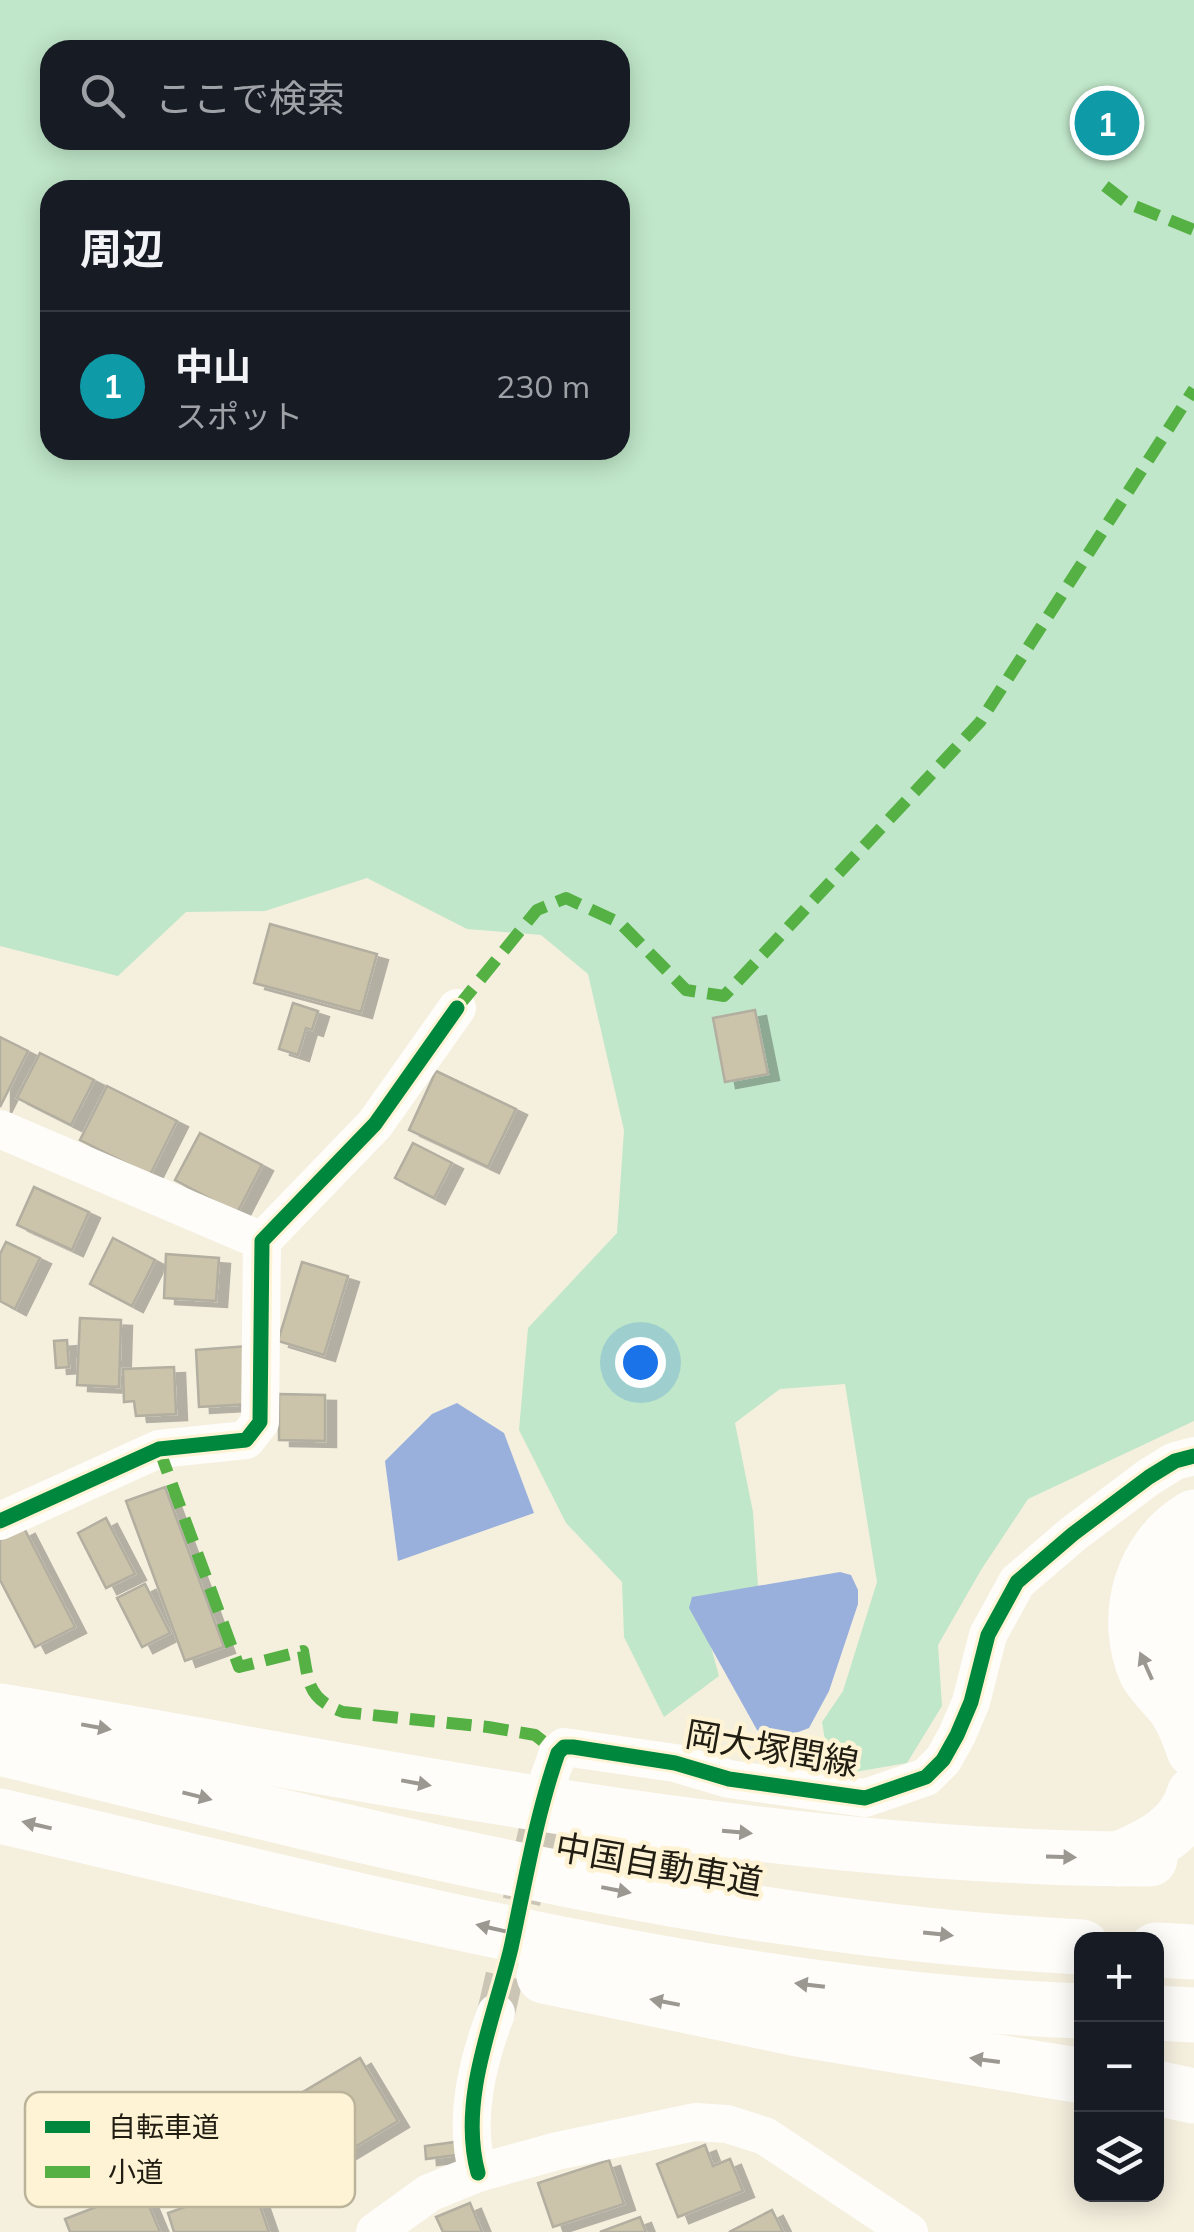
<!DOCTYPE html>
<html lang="ja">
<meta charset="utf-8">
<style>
body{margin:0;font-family:Mulish,"Noto Sans JP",sans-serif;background:#242831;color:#f1f3f6}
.controls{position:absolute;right:30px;bottom:30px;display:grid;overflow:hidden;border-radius:20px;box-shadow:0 5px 25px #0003}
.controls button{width:90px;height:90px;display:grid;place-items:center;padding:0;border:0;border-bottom:2px solid #363941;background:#171b24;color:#f1f3f6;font:50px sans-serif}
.you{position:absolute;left:640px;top:1362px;width:35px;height:35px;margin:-25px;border:8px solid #fff;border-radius:50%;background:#1a73e8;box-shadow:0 0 0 15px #1a73e833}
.badge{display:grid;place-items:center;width:65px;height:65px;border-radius:50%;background:#6b6659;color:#fff;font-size:32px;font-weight:700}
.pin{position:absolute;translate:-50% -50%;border:5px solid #fff;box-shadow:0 2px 10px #0006}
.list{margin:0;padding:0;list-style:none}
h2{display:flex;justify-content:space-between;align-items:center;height:130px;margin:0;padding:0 40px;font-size:42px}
h2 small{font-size:32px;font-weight:400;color:#9ea1a6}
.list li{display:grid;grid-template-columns:65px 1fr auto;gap:30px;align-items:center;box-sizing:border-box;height:150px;padding:0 40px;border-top:2px solid #363941}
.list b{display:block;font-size:38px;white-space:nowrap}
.list p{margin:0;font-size:32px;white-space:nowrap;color:#9ea1a6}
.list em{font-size:32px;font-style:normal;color:#9ea1a6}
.icon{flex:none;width:55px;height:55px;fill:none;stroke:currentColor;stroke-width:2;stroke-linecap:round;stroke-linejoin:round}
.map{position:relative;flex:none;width:1194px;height:2232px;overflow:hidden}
.search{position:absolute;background:#171b24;box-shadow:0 5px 25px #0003;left:40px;top:40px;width:590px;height:110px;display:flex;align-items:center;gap:25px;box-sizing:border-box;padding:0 35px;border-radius:30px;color:#9ea1a6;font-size:38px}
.panel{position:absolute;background:#171b24;box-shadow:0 5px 25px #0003;left:40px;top:180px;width:590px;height:280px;border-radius:30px}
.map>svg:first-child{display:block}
.green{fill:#c0e7c9;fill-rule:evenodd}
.water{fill:#99b0dd}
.building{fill:#cbc3aa;stroke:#b2aea0;stroke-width:2.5;filter:url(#shadow)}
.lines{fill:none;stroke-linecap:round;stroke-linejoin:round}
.street-tunnel{stroke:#cbc5b5;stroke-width:38;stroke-dasharray:38 19;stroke-linecap:butt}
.street{stroke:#fefdfa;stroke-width:38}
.highway{stroke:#fefdfa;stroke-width:55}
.quiet{stroke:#55b144;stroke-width:12;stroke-dasharray:25 12;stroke-linecap:butt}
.cycleway-casing{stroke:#fef4d5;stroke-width:21}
.cycleway{stroke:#00873e;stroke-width:15}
.oneway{fill:#9b9892}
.labels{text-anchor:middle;stroke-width:9;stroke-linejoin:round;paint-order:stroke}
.street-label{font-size:35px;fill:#211d12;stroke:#fef4d5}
.key{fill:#fef4d5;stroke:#bcb49a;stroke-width:2.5}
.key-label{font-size:28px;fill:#211d12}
</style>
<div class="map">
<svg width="1194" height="2232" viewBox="0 0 1194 2232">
<defs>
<filter id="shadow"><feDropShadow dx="11" dy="6" stdDeviation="0" flood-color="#0004"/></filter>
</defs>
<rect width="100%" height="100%" fill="#f5efde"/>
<path class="green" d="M 0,0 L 1194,0 L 1194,1421 L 1028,1499 L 981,1570 L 938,1645 L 942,1706 L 907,1763 L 831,1776 L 822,1722 L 843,1691 L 877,1582 L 845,1384 L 780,1389 L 735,1423 L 753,1512 L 758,1586 L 707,1632 L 719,1676 L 664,1717 L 624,1637 L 622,1582 L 566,1523 L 519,1430 L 528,1328 L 617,1233 L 624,1130 L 588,974 L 541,935 L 467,929 L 367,878 L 265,911 L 186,912 L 118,976 L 0,946 ZM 50,50 L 620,50 L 620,140 L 50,140 ZM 50,190 L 620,190 L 620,450 L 50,450 Z"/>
<g class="water">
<path d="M 457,1403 L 504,1433 L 534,1513 L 398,1561 L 385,1461 L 432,1414 Z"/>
<path d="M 840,1572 L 851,1575 L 858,1590 L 858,1604 L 829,1691 L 809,1728 L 780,1739 L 757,1730 L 689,1608 L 692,1597 Z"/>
</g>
<g class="building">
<path d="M 270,924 L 377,954 L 361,1012 L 254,983 Z"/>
<path d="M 293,1003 L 318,1011 L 312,1030 L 306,1028 L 298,1055 L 279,1049 Z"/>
<path d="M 755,1010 L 768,1074 L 725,1082 L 713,1018 Z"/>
<path d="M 0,1037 L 28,1051 L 0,1107 Z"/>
<path d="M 40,1053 L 94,1080 L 71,1125 L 17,1098 Z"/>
<path d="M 436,1071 L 516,1109 L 488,1167 L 409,1130 Z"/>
<path d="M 107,1086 L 177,1121 L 150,1175 L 80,1140 Z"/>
<path d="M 200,1133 L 262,1165 L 237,1213 L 175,1180 Z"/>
<path d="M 413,1143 L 452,1163 L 434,1198 L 395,1178 Z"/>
<path d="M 34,1187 L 89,1212 L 72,1250 L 17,1225 Z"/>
<path d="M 113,1238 L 155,1260 L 132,1306 L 90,1284 Z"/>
<path d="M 6,1242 L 40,1258 L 15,1309 L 0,1301 L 0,1254 Z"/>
<path d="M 166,1254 L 219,1258 L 216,1301 L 164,1298 Z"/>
<path d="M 302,1262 L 348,1276 L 324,1355 L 278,1341 Z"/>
<path d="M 80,1318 L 121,1320 L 119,1387 L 77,1385 Z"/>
<path d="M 67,1340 L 69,1367 L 56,1368 L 54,1341 Z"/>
<path d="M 248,1346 L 252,1404 L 199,1407 L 196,1350 Z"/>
<path d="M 174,1367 L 176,1414 L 136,1416 L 134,1401 L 124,1402 L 123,1369 Z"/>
<path d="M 279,1394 L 325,1395 L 325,1441 L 279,1440 Z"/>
<path d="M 165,1487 L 224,1647 L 185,1661 L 126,1501 Z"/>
<path d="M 106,1518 L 135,1574 L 106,1588 L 78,1533 Z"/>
<path d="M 24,1528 L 75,1627 L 35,1647 L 0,1580 L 0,1540 Z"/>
<path d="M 145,1584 L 170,1633 L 142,1647 L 117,1598 Z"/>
<path d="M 360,2058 L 398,2121 L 282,2191 L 244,2127 Z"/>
<path d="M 455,2142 L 457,2155 L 426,2159 L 425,2146 Z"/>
<path d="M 705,2145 L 713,2166 L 730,2159 L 743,2191 L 678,2217 L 657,2164 Z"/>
<path d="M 609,2160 L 624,2204 L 553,2227 L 538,2183 Z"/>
<path d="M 252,2183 L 269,2232 L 174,2232 L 168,2213 Z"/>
<path d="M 142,2189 L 160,2232 L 70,2232 L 65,2219 Z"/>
<path d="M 470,2203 L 482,2232 L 443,2232 L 436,2217 Z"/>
<path d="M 772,2210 L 783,2232 L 729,2232 Z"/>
<path d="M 640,2217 L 646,2232 L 600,2232 Z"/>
</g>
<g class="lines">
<path class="street-tunnel" d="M 496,2013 L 549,1781"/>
<g class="street">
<path d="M 0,1129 L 262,1241"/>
<path d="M 0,1521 L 159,1449 L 246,1440 L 260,1422 L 262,1241 L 375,1124 L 457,1008"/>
<path d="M 549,1778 L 558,1753 L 564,1747 L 675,1763 L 729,1779 L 865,1798 L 926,1777 L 943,1760 L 957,1735 L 971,1702 L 988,1635 L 1017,1582 L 1073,1534 L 1149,1477 L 1175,1461 L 1194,1456"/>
<path d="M 478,2173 C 463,2120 477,2063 496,2013"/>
<path d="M 375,2232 L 429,2193 L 478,2173 L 557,2151 L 695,2122 L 727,2124 L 765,2136 L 909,2232"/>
</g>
<g class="highway">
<path d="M 1194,1517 C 1141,1548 1122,1616 1146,1672 C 1153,1685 1166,1696 1175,1708 C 1184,1721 1189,1735 1194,1750"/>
<path d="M 1194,1565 C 1167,1601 1168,1641 1194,1677"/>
<path d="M 0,1711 C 381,1774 762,1859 1150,1859"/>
<path d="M 0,1748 C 357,1835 713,1929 1082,1947"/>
<path d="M 0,1816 C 351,1897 720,1998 1082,2011"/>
<path d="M 1119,1859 C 1150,1846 1184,1830 1194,1794"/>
<path d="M 1156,1950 L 1194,1952"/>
<path d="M 544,1976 L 798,2029 L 1082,2076"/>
<path d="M 1156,2013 L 1194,2015"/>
<path d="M 1156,2088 L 1194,2096"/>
</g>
<g class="quiet">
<path d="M 1105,186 L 1127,203 L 1194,230"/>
<path d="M 457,1008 L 537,910 L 566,898 L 620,923 L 686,990 L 724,996 L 980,722 L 1194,389"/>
<path d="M 159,1449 L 239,1667 L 303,1651 C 309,1684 308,1699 343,1712 L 488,1727 L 535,1735 L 558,1753"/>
</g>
<g class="cycleway-casing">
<g id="cycleway">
<path d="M 0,1521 L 159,1449 L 246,1440 L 260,1422 L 262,1241 L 375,1124 L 457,1008"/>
<path d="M 478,2173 C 458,2100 494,2019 511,1948 C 525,1883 536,1816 558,1753 L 564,1747 L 573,1747 L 675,1763 L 729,1779 L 865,1798 L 926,1777 L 943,1760 L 957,1735 L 971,1702 L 988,1635 L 1017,1582 L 1073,1534 L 1149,1477 L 1175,1461 L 1194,1456"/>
</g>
</g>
<use href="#cycleway" class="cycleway"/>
</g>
<defs><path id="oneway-solid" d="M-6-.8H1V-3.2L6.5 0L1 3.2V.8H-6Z" transform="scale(2.5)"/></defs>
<g class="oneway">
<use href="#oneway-solid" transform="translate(1146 1666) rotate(-114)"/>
<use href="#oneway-solid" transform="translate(96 1727) rotate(10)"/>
<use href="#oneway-solid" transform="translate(416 1783) rotate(10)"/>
<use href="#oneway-solid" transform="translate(197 1796) rotate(14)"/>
<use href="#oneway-solid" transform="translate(37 1825) rotate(-167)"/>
<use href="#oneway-solid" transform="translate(737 1832) rotate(5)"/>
<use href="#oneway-solid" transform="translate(1061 1857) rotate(2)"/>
<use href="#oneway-solid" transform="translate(616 1890) rotate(11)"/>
<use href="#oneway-solid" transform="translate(491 1928) rotate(-167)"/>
<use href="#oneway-solid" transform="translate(938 1934) rotate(6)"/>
<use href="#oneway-solid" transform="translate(810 1985) rotate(-173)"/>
<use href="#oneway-solid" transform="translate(665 2002) rotate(-169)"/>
<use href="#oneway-solid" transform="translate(985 2060) rotate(-172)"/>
</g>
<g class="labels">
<g class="street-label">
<text transform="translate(772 1749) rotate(10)" y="12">岡大塚閏線</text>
<text transform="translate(659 1865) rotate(10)" y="12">中国自動車道</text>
</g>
</g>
<rect x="25" y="2092" width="330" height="115" rx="15" class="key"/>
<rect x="45" y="2121" width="45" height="12" fill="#00873e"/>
<rect x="45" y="2166" width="45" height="12" fill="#55b144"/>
<g class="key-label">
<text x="108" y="2137">自転車道</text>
<text x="108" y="2182">小道</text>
</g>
</svg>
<div class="controls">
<button>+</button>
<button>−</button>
<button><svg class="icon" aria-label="layers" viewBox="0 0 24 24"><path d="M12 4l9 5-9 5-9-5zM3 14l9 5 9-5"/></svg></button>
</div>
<div class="you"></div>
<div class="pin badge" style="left:1107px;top:123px;background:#0f9aa8">1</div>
<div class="search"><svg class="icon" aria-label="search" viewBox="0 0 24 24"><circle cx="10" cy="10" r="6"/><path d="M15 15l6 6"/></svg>ここで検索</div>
<section class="panel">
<h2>周辺<small></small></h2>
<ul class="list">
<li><span class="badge" style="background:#0f9aa8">1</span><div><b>中山</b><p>スポット</p></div><em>230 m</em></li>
</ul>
</section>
</div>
